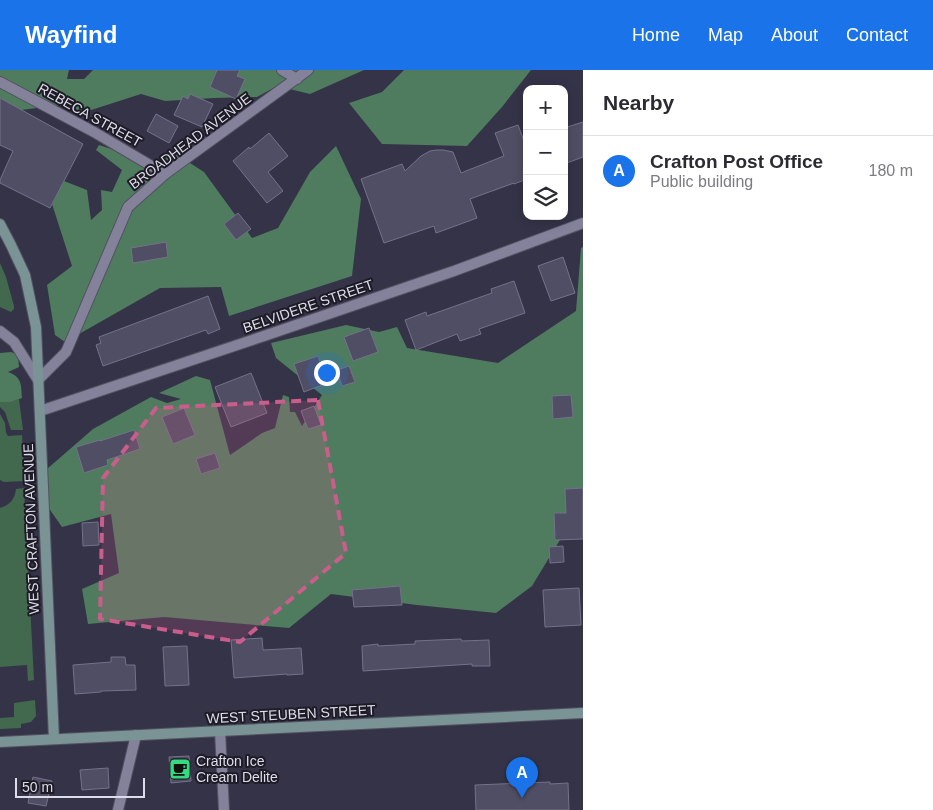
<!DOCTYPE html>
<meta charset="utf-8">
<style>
body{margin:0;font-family:Arial,sans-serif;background:#f2f2f3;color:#2b2b33}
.controls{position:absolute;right:15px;top:15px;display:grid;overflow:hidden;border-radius:10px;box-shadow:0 2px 12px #0003}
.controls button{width:45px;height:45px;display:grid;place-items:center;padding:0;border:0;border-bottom:1px solid #e1e1e2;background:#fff;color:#2b2b33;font:25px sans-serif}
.scale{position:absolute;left:15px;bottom:12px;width:130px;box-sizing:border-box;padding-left:5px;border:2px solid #dddce9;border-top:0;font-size:14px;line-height:18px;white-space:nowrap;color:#dddce9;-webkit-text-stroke:4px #1d1c26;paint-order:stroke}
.you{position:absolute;left:326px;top:302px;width:18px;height:18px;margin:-12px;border:4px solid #fff;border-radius:50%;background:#1a73e8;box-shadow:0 0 0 8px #1a73e833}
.badge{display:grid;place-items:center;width:32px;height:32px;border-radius:50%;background:#1a73e8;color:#fff;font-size:16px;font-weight:700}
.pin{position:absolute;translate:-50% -41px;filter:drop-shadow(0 1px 2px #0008)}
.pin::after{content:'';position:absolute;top:26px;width:18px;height:15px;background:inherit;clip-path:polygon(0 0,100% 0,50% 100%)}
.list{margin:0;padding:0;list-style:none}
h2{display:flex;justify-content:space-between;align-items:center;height:65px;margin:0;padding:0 20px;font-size:21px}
h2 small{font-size:16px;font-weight:400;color:#7c7c81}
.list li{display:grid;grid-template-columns:32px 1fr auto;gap:15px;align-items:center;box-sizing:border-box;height:70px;padding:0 20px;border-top:1px solid #e1e1e2}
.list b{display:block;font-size:19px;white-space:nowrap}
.list p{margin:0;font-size:16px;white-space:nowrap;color:#7c7c81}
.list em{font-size:16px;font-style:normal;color:#7c7c81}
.icon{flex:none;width:28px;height:28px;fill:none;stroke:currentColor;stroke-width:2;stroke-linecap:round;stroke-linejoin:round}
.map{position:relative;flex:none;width:583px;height:740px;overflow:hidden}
header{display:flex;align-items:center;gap:30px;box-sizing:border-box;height:70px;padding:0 25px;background:#1a73e8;color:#fff}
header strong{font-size:24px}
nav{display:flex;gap:28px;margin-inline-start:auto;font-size:18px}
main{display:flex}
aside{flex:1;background:#fff}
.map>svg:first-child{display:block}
.green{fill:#42684e}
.forest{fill:#4f7b5e}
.building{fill:#504e64;stroke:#74728a}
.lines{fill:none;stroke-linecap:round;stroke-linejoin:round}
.minor-casing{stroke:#535162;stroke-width:12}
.tertiary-casing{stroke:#535162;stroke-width:12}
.secondary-casing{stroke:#535162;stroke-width:12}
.minor{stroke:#84829b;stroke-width:10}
.tertiary{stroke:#84829b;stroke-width:10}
.secondary{stroke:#7a9394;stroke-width:10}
.marked{fill:#cb5d8d;fill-opacity:0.2;stroke:#cb5d8d;stroke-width:4;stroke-dasharray:10 6;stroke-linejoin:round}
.labels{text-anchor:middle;stroke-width:4;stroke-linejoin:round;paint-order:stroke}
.street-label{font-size:14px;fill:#dddce9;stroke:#1d1c26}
.poi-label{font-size:14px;fill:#dddce9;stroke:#1d1c26;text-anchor:start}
</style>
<header>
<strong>Wayfind</strong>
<nav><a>Home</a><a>Map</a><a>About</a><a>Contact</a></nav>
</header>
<main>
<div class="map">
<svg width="583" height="740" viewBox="0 0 583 740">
<rect width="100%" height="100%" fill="#353348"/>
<g class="green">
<path d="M 0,193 L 6,207 L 14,236 L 14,239 L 11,242 L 0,237 Z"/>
<path d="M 19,329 L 23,360 L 11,360 L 5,342 L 0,337 L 0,332 L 11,332 Z"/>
<path d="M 0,344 L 5,353 L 6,363 L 8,366 L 22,365 L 25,411 L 4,412 L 0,410 Z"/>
<path d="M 24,418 L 34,610 L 28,611 L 27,595 L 0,597 L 0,438 C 10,435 15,429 16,419 Z"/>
<path d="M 35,630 L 36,646 L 31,652 L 21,654 L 21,658 L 0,659 L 0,648 L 14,647 L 14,633 Z"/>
</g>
<g class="forest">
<path d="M 0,0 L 69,0 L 67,9 L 84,9 L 93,0 L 364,0 L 310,24 L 277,16 L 257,27 L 214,28 L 165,31 L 141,24 L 85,42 L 60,35 L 21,40 L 0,28 Z"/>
<path d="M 404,0 L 531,0 L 502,37 L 467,76 L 382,74 L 349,33 L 382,22 Z"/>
<path d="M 99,75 L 158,94 L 173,82 L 204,102 L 252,168 L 278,158 L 310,102 L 336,76 L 361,129 L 352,206 L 229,246 L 221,217 L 160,218 L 65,272 L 55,265 L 47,215 L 72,196 L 52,134 L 64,111 L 87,120 L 91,150 L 102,140 L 101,120 L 112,122 L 122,100 L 96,80 Z"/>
<path d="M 583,177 L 583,432 L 532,516 L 496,543 L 417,535 L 331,524 L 289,558 L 164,547 L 88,554 L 82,519 L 119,503 L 111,444 L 62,457 L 48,437 L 47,399 L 93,359 L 151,327 L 167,333 L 181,329 L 159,323 L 196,306 L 210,310 L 230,385 L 262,363 L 275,358 L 283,325 L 289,327 L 290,342 L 295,342 L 302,356 L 322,325 L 276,288 L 271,273 L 346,255 L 379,262 L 397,257 L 407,278 L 498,293 L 576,241 L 581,178 Z"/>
<path d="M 11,282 L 18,285 L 19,297 L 8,302 C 22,307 21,314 22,328 L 11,332 L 0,332 L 0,283 Z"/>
</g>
<g class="building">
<path d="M 217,0 L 240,0 L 237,6 L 245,9 L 236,29 L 210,17 Z"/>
<path d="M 190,24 L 213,34 L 202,57 L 174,45 L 183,26 L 188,29 Z"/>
<path d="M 0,28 L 83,74 L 50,138 L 0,113 L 0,110 L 13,81 L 0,75 Z"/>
<path d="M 156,44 L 178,56 L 169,73 L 147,61 Z"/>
<path d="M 583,52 L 583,87 L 564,94 L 564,58 Z"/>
<path d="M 518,55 L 527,79 L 527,109 L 514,114 L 514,113 L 470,129 L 477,148 L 436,163 L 434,156 L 384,173 L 361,109 L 402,94 L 405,101 L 421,86 L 430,81 L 436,80 L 443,80 L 453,82 L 461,103 L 504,86 L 495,63 Z"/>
<path d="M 269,63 L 288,86 L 268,102 L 283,121 L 267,133 L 233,91 L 249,77 L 250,79 Z"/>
<path d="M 238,143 L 251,159 L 236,170 L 224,154 Z"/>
<path d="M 166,172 L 168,187 L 133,193 L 131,178 Z"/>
<path d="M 563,187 L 575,223 L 551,231 L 538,196 Z"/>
<path d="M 514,211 L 525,243 L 479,259 L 481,264 L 460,271 L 457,264 L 416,280 L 405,250 L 426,242 L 427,246 L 492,223 L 491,219 Z"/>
<path d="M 208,226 L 220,259 L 208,264 L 206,260 L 103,296 L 96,275 L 101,273 L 99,267 Z"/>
<path d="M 369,258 L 378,282 L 353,291 L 344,267 Z"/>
<path d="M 318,286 L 327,313 L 304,322 L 294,294 Z"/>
<path d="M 349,296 L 355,312 L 342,316 L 337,300 Z"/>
<path d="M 251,303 L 267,343 L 231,357 L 215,317 Z"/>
<path d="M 571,325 L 573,347 L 553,349 L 552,326 Z"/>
<path d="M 314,336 L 321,355 L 308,359 L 301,341 Z"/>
<path d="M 184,338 L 195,365 L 173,374 L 162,347 Z"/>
<path d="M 134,360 L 140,379 L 107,390 L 108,395 L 84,403 L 76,377 L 100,370 L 100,371 Z"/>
<path d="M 215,383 L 220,398 L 201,404 L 196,389 Z"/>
<path d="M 583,418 L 583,469 L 555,470 L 554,443 L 566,443 L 565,419 Z"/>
<path d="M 98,452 L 99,475 L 83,476 L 82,453 Z"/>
<path d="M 563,476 L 564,492 L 550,493 L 549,477 Z"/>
<path d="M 400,516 L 402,535 L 354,537 L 352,520 Z"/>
<path d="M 579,518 L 581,555 L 545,557 L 543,520 Z"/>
<path d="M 262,568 L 263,580 L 301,578 L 303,604 L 287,605 L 287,604 L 234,608 L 231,570 Z"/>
<path d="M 461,569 L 462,571 L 489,570 L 490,596 L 472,596 L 472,594 L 363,601 L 362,576 L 378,574 L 378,576 L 415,574 L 415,571 Z"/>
<path d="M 187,576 L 189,615 L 165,616 L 163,577 Z"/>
<path d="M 111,587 L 125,587 L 126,595 L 135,595 L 136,620 L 101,621 L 101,622 L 75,624 L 73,595 L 111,592 Z"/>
<path d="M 189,686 L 191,711 L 171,713 L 169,687 Z"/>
<path d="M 108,698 L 109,718 L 82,720 L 80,700 Z"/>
<path d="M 33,707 L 52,711 L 46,736 L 28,733 Z"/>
<path d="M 550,712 L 550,714 L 568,713 L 569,740 L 476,740 L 475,715 Z"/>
</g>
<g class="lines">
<g class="minor-casing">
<g id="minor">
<path d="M 282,0 L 297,9"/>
<path d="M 0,12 L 94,62 L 165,104"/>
<path d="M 0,261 L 14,272 L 38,310 L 66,282 L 128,137 L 165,104 L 308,0"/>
<path d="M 40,341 L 264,266 L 454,201 L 583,153"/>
<path d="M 118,740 L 136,665"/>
</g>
</g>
<g class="tertiary-casing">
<path id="tertiary" d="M 220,661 L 224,740"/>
</g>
<g class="secondary-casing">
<g id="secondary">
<path d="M 0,154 L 11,175 L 25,205 L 36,257 L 54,669"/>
<path d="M 0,672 L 583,643"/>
</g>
</g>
<use href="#minor" class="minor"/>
<use href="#tertiary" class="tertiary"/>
<use href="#secondary" class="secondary"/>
</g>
<path class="marked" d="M 318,330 L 346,483 L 240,572 L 100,549 L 103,408 L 156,338 Z"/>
<defs>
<g id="cafe-square" transform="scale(1.125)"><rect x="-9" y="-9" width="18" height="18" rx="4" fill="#36d880" stroke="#1d1c26"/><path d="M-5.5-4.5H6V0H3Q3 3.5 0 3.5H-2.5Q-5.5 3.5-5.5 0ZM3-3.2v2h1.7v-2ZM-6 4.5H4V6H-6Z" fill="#111"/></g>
</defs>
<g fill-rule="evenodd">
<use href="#cafe-square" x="180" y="699"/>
</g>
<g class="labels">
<g class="street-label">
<text transform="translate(90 45) rotate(29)" y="5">REBECA STREET</text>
<text transform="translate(190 71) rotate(-37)" y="5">BROADHEAD AVENUE</text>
<text transform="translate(308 236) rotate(-19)" y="5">BELVIDERE STREET</text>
<text transform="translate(31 459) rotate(-92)" y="5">WEST CRAFTON AVENUE</text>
<text transform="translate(291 644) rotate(-3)" y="5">WEST STEUBEN STREET</text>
</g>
<g class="poi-label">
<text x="196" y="696">Crafton Ice<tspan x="196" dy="16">Cream Delite</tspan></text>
</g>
</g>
</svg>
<div class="controls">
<button>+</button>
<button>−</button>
<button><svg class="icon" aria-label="layers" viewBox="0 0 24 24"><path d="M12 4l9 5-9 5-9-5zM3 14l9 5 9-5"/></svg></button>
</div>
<div class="scale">50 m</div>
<div class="you"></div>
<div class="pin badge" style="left:522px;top:728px">A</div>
</div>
<aside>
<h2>Nearby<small></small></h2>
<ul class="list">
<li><span class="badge">A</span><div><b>Crafton Post Office</b><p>Public building</p></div><em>180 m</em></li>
</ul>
</aside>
</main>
